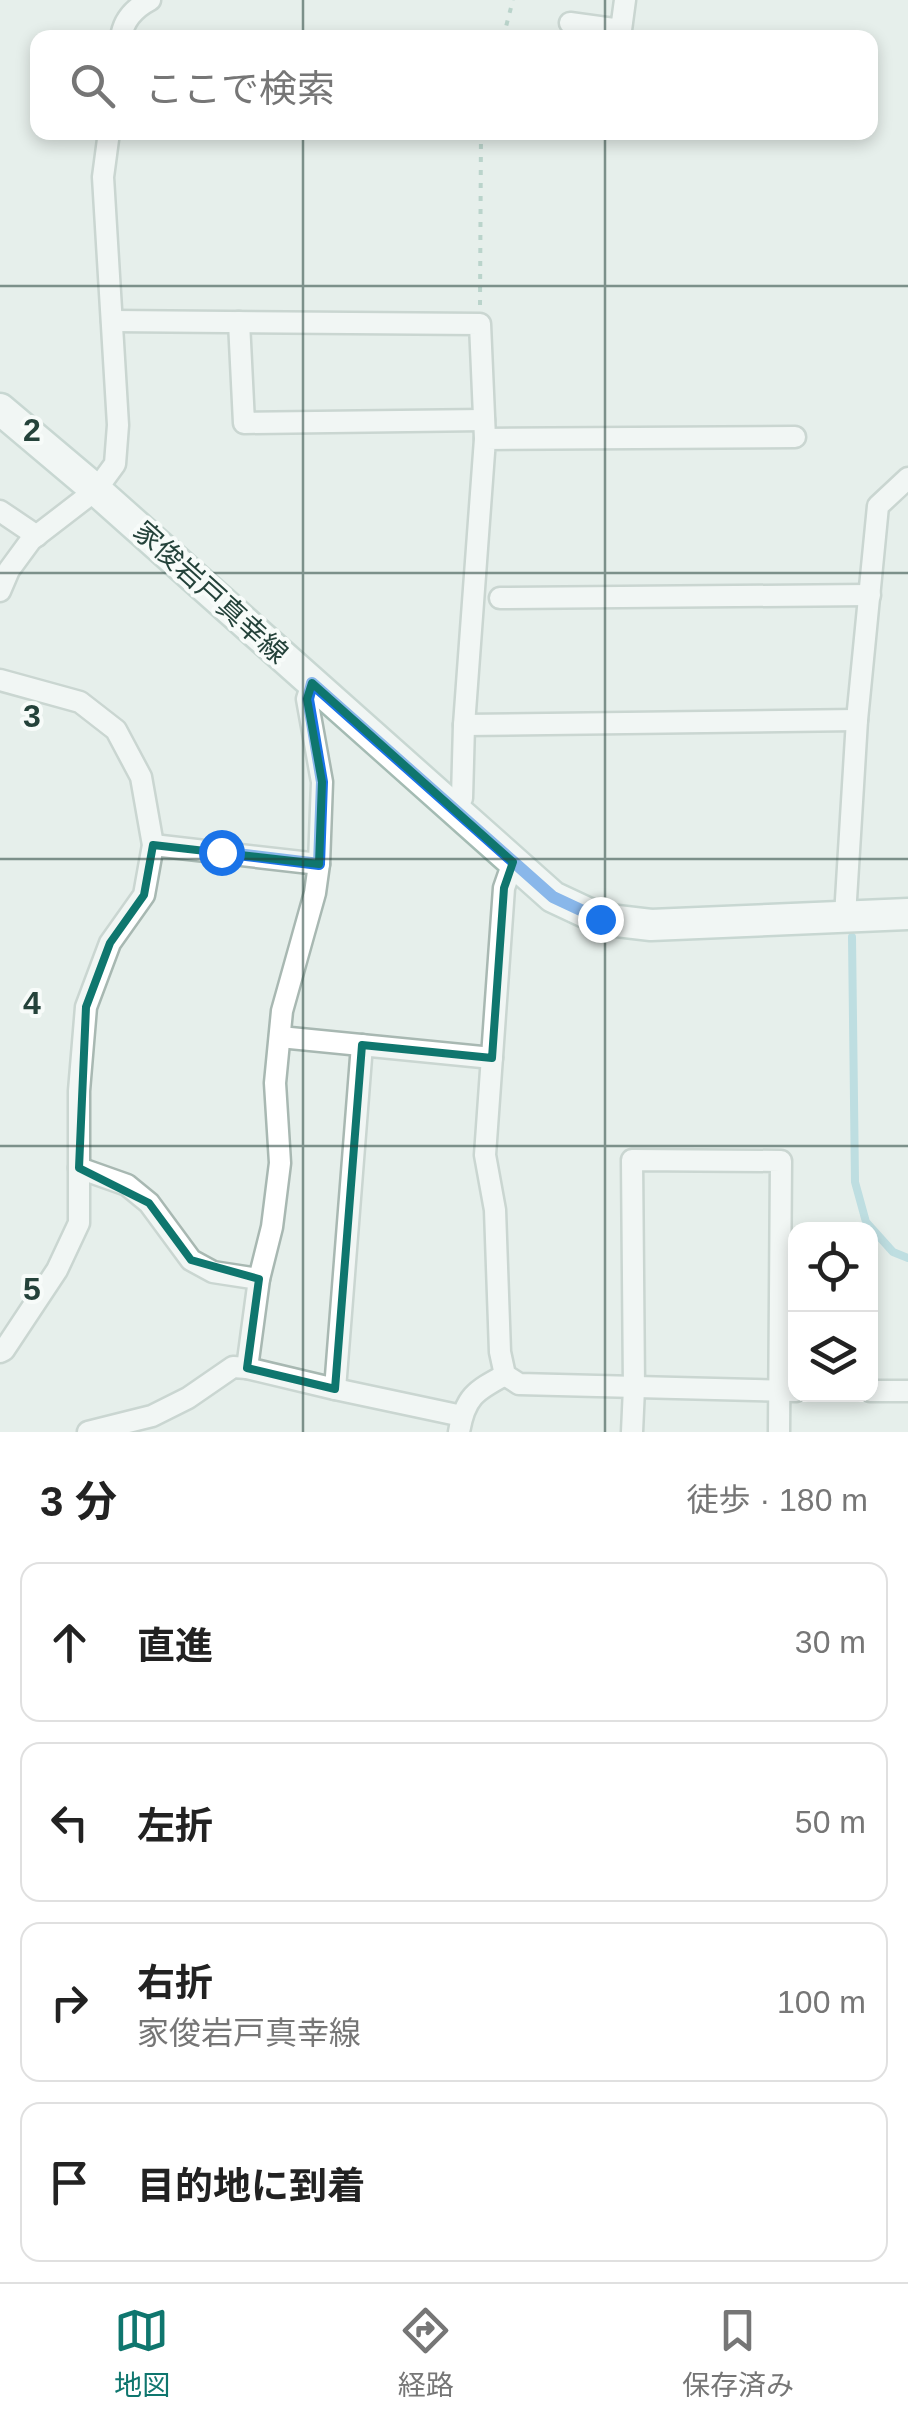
<!DOCTYPE html>
<html lang="ja">
<meta charset="utf-8">
<style>
body{margin:0;font-family:Arial,"Noto Sans JP",sans-serif;background:#f6f6f6;color:#222}
.controls{position:absolute;right:30px;bottom:30px;display:grid;overflow:hidden;border-radius:20px;box-shadow:0 5px 15px #0003}
.controls button{width:90px;height:90px;display:grid;place-items:center;padding:0;border:0;border-bottom:2px solid #e0e0e0;background:#fff;color:#222;font:50px sans-serif}
.stop{position:absolute;width:30px;height:30px;margin:-22px;border:8px solid #1a73e8;border-radius:50%;background:#fff}
.stop.end{background:#1a73e8;border-color:#fff;box-shadow:0 2px 10px #0008}
.list{margin:0;padding:0;list-style:none}
h2{display:flex;justify-content:space-between;align-items:center;height:130px;margin:0;padding:0 40px;font-size:42px}
h2 small{font-size:32px;font-weight:400;color:#767676}
.list li{display:grid;grid-template-columns:65px 1fr auto;gap:30px;align-items:center;box-sizing:border-box;height:160px;margin:0 20px 20px;padding:0 20px;border:2px solid #e0e0e0;border-radius:20px}
.list b{display:block;font-size:38px;white-space:nowrap}
.list p{margin:0;font-size:32px;white-space:nowrap;color:#767676}
.list em{font-size:32px;font-style:normal;color:#767676}
.icon{flex:none;width:55px;height:55px;fill:none;stroke:currentColor;stroke-width:2;stroke-linecap:round;stroke-linejoin:round}
.map{position:relative;flex:none;width:908px;height:1432px;overflow:hidden}
.search{position:absolute;background:#fff;box-shadow:0 5px 15px #0003;left:30px;right:30px;top:30px;height:110px;display:flex;align-items:center;gap:25px;box-sizing:border-box;padding:0 35px;border-radius:20px;color:#767676;font-size:38px}
.sheet{height:850px;background:#fff}
nav{display:flex;justify-content:space-around;align-items:center;box-sizing:border-box;height:140px;border-top:2px solid #e0e0e0;background:#fff;font-size:28px;color:#767676}
nav a{display:grid;justify-items:center;gap:5px}
nav .on{color:#0f766e}
.map>svg:first-child{display:block}
.lines{fill:none;stroke-linecap:round;stroke-linejoin:round}
.stream{stroke:#8ec9d4;stroke-width:8}
.street-casing{stroke:#a8b8b2;stroke-width:25}
.secondary-casing{stroke:#a4bbb3;stroke-width:35}
.path{stroke:#86b3a5;stroke-width:4;stroke-dasharray:5 8;stroke-linecap:butt}
.street{stroke:#fff;stroke-width:20}
.secondary{stroke:#fff;stroke-width:30}
.route{stroke:#1a73e8;stroke-width:12}
.marked{fill:none;stroke:#0f766e;stroke-width:8;stroke-linejoin:round}
.grid{fill:none;stroke:#24423a;stroke-width:2.5;stroke-opacity:0.55}
.labels{text-anchor:middle;stroke-width:8;stroke-linejoin:round;paint-order:stroke}
.street-label{font-size:28px;fill:#24423a;stroke:#f7fbf9}
.grid-label{font-size:32px;text-anchor:middle;font-weight:bold;fill:#24423a;stroke:#f7fbf9;stroke-width:8;stroke-linejoin:round;paint-order:stroke}
</style>
<div class="map">
<svg width="908" height="1432" viewBox="0 0 908 1432">
<rect width="100%" height="100%" fill="#e6efeb"/>
<g class="lines">
<path class="stream" d="M 852,937 L 855,1182 L 866,1222 L 893,1252 L 908,1258"/>
<g class="street-casing">
<g id="street">
<path d="M 570,23 L 621,30 L 625,0"/>
<path d="M 121,38 C 123,20 135,8 150,0"/>
<path d="M 112,321 L 480,324 L 485,439"/>
<path d="M 239,322 L 244,423 L 484,420"/>
<path d="M 0,511 L 37,536"/>
<path d="M 0,591 L 9,570 L 31,540 L 96,490 L 115,464 L 118,425 L 103,177 L 109,132"/>
<path d="M 500,598 L 870,595"/>
<path d="M 0,680 L 80,702 L 116,730 L 141,777 L 153,845 L 144,895 L 110,943 L 86,1007 L 79,1091 L 79,1223 L 57,1270 L 4,1350 L 0,1352"/>
<path d="M 312,683 L 307,699 L 322,782 L 319,864 L 315,893 L 282,1011 L 275,1083 L 280,1163 L 272,1227 L 259,1279 L 247,1368 L 335,1389 L 462,1416"/>
<path d="M 464,725 L 857,720"/>
<path d="M 455,810 L 462,798 L 464,725 L 485,439 L 795,437"/>
<path d="M 153,845 L 319,864"/>
<path d="M 513,862 L 504,888 L 485,1155 L 495,1210 L 500,1352 L 505,1375 L 519,1384 L 796,1391"/>
<path d="M 845,916 L 857,720 L 878,506 L 908,478"/>
<path d="M 280,1037 L 492,1058"/>
<path d="M 79,1168 L 127,1185 L 149,1203 L 191,1260 L 213,1272 L 259,1279"/>
<path d="M 335,1389 L 362,1045"/>
<path d="M 870,1391 L 908,1391"/>
<path d="M 88,1432 L 152,1416 L 188,1398 L 233,1367 L 247,1368"/>
<path d="M 459,1432 C 465,1397 475,1391 505,1375"/>
<path d="M 632,1432 L 634,1388 L 632,1160 L 781,1161 L 779,1432"/>
</g>
</g>
<g class="secondary-casing">
<path id="secondary" d="M 0,409 L 96,490 L 553,897 L 600,919 L 651,925 L 908,914"/>
</g>
<g class="path">
<path d="M 503,38 L 513,0"/>
<path d="M 480,305 L 481,132"/>
</g>
<use href="#street" class="street"/>
<use href="#secondary" class="secondary"/>
</g>
<g class="lines">
<path class="route" d="M 221,852 L 319,864 L 322,782 L 308,699 L 312,683 L 553,897 L 600,919"/>
</g>
<path d="M0 0H908V1432H0ZM 312,683 L 513,862 L 504,888 L 492,1058 L 362,1045 L 335,1389 L 247,1368 L 259,1279 L 191,1260 L 149,1203 L 79,1168 L 86,1007 L 110,943 L 144,895 L 153,845 L 319,864 L 322,782 L 307,699 Z" fill="#e6efeb" fill-opacity=".55" fill-rule="evenodd"/>
<path class="marked" d="M 312,683 L 513,862 L 504,888 L 492,1058 L 362,1045 L 335,1389 L 247,1368 L 259,1279 L 191,1260 L 149,1203 L 79,1168 L 86,1007 L 110,943 L 144,895 L 153,845 L 319,864 L 322,782 L 307,699 Z"/>
<path class="grid" d="M 303,0 L 303,38M 605,0 L 605,38M 303,132 L 303,1432M 605,132 L 605,1432M 0,286 L 908,286M 0,573 L 908,573M 0,859 L 908,859M 0,1146 L 908,1146"/>
<g class="labels">
<g class="street-label">
<text transform="translate(211 592) rotate(42)" y="10">家俊岩戸真幸線</text>
</g>
</g>
<g class="grid-label">
<text x="32" y="441">2</text>
<text x="32" y="727">3</text>
<text x="32" y="1014">4</text>
<text x="32" y="1300">5</text>
</g>
</svg>
<div class="controls">
<button><svg class="icon" aria-label="locate" viewBox="0 0 24 24"><circle cx="12" cy="12" r="6"/><path d="M12 2v4M12 18v4M2 12h4M18 12h4"/></svg></button>
<button><svg class="icon" aria-label="layers" viewBox="0 0 24 24"><path d="M12 4l9 5-9 5-9-5zM3 14l9 5 9-5"/></svg></button>
</div>
<div class="stop" style="left:221px;top:852px"></div>
<div class="stop end" style="left:600px;top:919px"></div>
<div class="search"><svg class="icon" aria-label="search" viewBox="0 0 24 24"><circle cx="10" cy="10" r="6"/><path d="M15 15l6 6"/></svg>ここで検索</div>
</div>
<section class="sheet">
<h2>3 分<small>徒歩 · 180 m</small></h2>
<ul class="list">
<li><svg class="icon" aria-label="ahead" viewBox="0 0 24 24"><path d="M12 20V5M6 11l6-6 6 6"/></svg><div><b>直進</b></div><em>30 m</em></li>
<li><svg class="icon" aria-label="left" viewBox="0 0 24 24"><path d="M17 20v-9H6M10 6l-5 5 5 5"/></svg><div><b>左折</b></div><em>50 m</em></li>
<li><svg class="icon" aria-label="right" viewBox="0 0 24 24"><path d="M7 20v-9h11M14 6l5 5-5 5"/></svg><div><b>右折</b><p>家俊岩戸真幸線</p></div><em>100 m</em></li>
<li><svg class="icon" aria-label="arrive" viewBox="0 0 24 24"><path d="M6 21V4h12l-3 4 3 4H6"/></svg><div><b>目的地に到着</b></div></li>
</ul>
</section>
<nav>
<a class="on"><svg class="icon" aria-label="map" viewBox="0 0 24 24"><path d="M3 6l6-2 6 2 6-2v14l-6 2-6-2-6 2zM9 4v14M15 6v14"/></svg>地図</a>
<a><svg class="icon" aria-label="directions" viewBox="0 0 24 24"><path d="M12 3l9 9-9 9-9-9zM9 14v-3h6M13 9l2 2-2 2"/></svg>経路</a>
<a><svg class="icon" aria-label="saved" viewBox="0 0 24 24"><path d="M7 4h10v16l-5-4-5 4z"/></svg>保存済み</a>
</nav>
